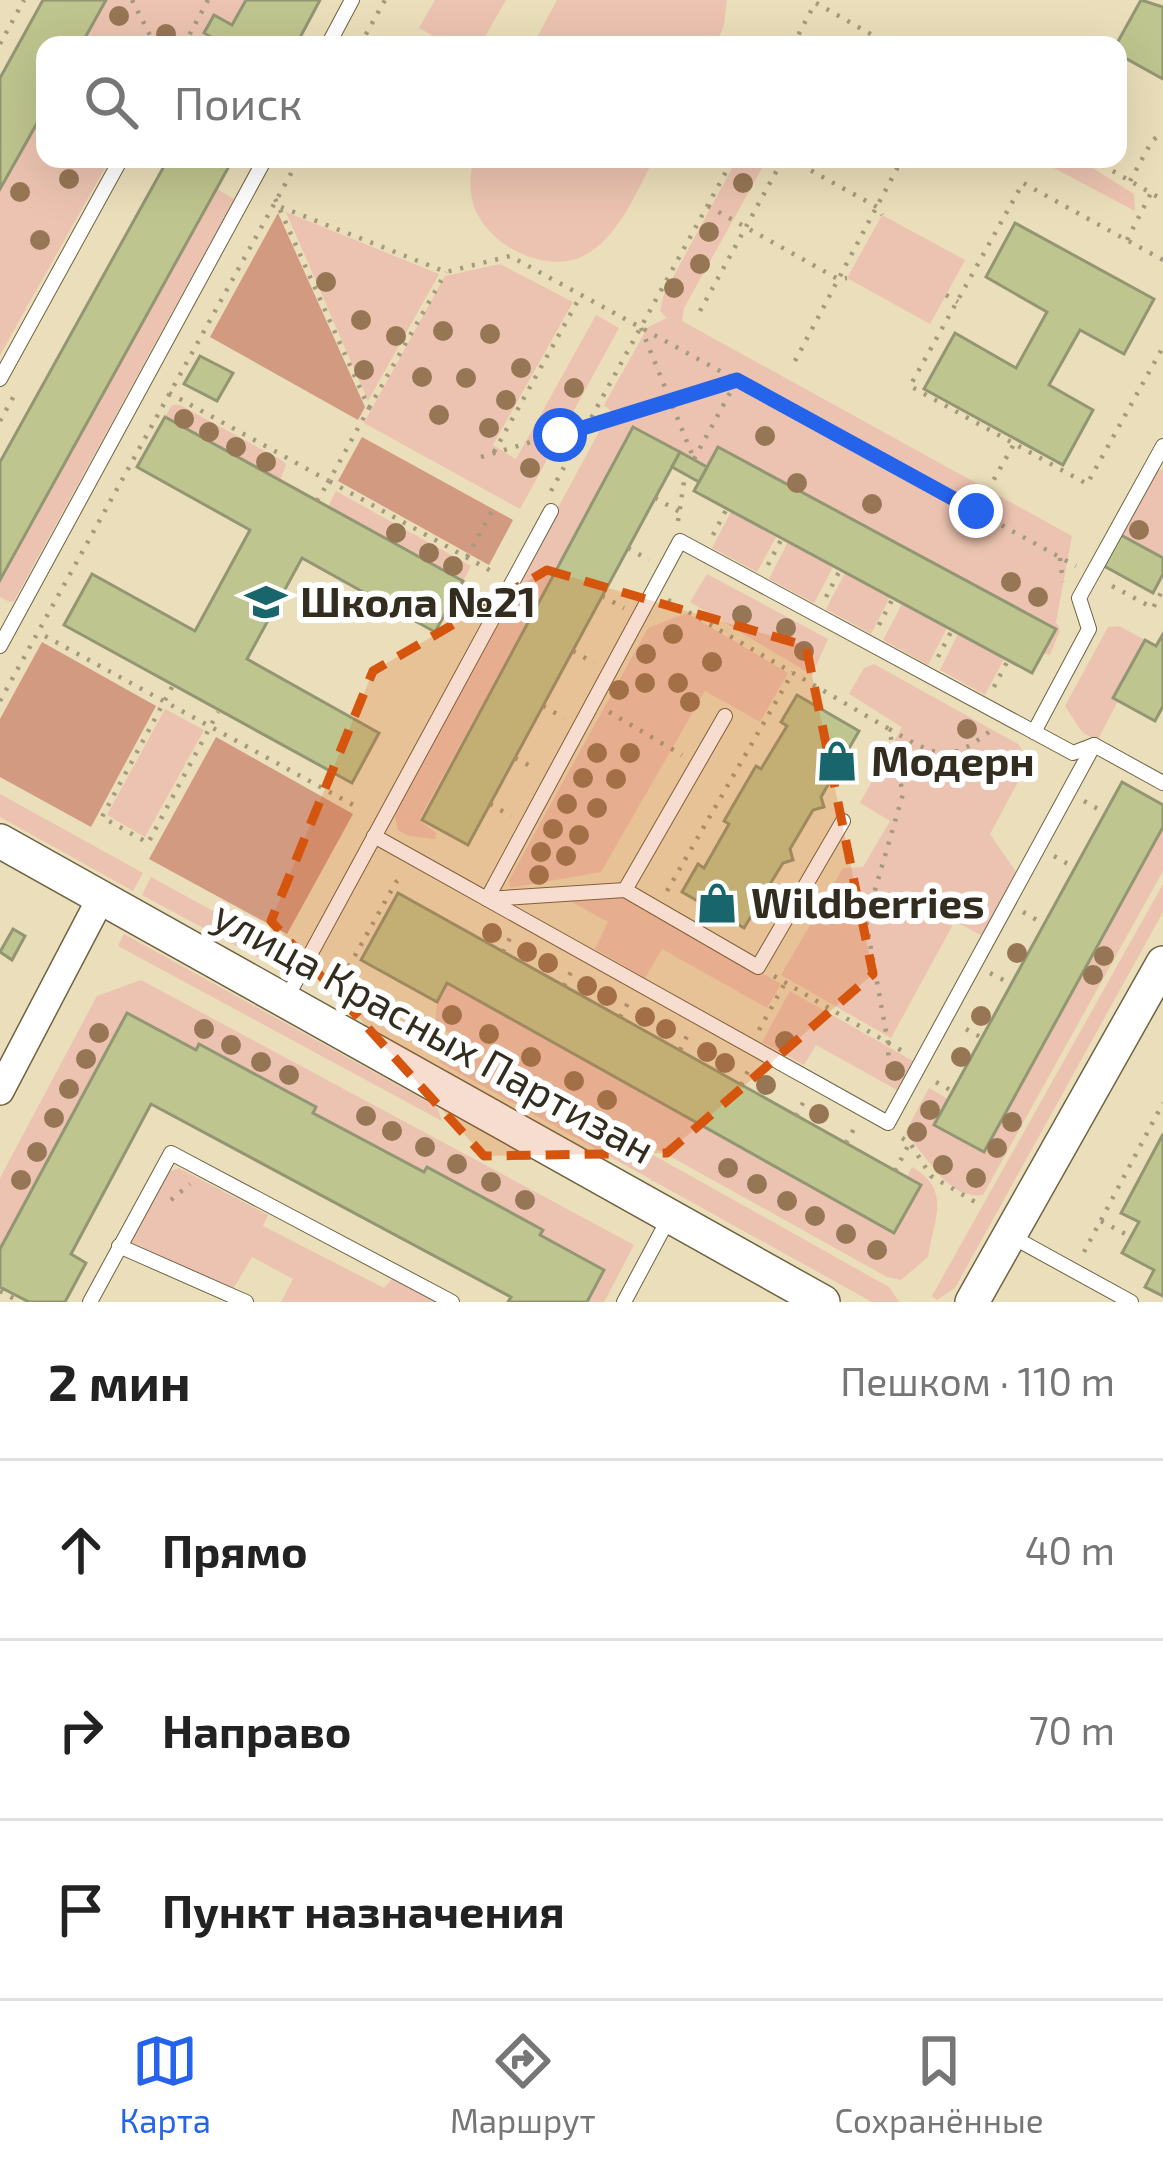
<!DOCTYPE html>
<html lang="ru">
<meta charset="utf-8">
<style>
body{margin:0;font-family:"Exo 2",sans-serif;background:#f2f2f2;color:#222}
.stop{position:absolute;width:36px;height:36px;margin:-27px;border:9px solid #2563eb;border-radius:50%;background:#fff}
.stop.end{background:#2563eb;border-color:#fff;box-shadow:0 3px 12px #0008}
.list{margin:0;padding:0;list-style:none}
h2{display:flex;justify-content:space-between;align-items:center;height:156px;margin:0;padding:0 48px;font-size:51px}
h2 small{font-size:39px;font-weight:400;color:#767676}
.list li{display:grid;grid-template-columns:78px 1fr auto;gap:36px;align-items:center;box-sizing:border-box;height:180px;padding:0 48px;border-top:3px solid #e0e0e0}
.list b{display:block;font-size:45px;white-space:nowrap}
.list em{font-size:39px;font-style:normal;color:#767676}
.icon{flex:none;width:66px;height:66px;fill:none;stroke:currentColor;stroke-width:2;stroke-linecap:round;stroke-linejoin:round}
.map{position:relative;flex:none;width:1163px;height:1302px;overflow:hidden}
.search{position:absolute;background:#fff;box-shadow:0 12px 48px #0002;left:36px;right:36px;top:36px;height:132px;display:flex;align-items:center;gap:30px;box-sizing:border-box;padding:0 42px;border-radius:24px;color:#767676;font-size:45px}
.sheet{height:696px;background:#fff}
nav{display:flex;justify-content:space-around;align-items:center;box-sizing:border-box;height:168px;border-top:3px solid #e0e0e0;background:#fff;font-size:33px;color:#767676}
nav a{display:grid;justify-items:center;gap:6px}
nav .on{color:#2563eb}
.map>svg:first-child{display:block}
.green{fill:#ecc3b0}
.forest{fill:#d19a81}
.building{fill:#bfc58e;stroke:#929673;stroke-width:3}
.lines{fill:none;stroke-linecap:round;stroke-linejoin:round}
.service-casing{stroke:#6f6343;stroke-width:16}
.minor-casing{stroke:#6f6343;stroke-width:30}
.tertiary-casing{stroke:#6f6343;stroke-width:36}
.path{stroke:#a49a7e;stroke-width:4.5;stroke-dasharray:3 9;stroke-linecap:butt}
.service{stroke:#fff;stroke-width:14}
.minor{stroke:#fff;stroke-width:27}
.tertiary{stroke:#fff;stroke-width:33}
.tree{fill:#977655}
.route{stroke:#2563eb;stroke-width:15}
.marked{fill:#d6550e;fill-opacity:0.2;stroke:#d6550e;stroke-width:9;stroke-dasharray:24 15;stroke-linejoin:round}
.labels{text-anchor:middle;stroke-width:12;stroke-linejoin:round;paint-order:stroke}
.poi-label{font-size:42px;font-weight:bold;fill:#322d1f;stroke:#fff;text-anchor:start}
.street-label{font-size:42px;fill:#322d1f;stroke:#fff}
</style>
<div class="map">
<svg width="1163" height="1302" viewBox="0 0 1163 1302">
<rect width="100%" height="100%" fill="#ebdeba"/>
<g class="green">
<path d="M 106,0 L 246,0 L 232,25 L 213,16 L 204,32 L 214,39 L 202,45 L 81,45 Z"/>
<path d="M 435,0 L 506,0 L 480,45 L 450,45 L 419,28 Z"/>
<path d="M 557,0 L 727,0 L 724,25 L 716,45 L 533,45 Z"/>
<path d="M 45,109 L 45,159 L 110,159 L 0,355 L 0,189 Z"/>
<path d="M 473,159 L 654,159 C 637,190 621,232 590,252 C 553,278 488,248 474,206 C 468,189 471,175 473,159 Z"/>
<path d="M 737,159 L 767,159 L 684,308 L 682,321 L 1072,536 L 1056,622 L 1060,630 L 1050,655 L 1046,654 L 634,427 L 421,816 L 420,821 L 436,833 L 435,839 L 409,836 L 398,830 L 395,817 L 401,799 L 601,428 L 623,421 L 604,405 L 648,327 L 667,318 L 660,311 L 664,294 Z"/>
<path d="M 1037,159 L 1078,159 L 1134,194 L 1135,211 Z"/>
<path d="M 217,189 L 234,199 L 14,601 L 10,602 L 0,597 L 0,580 Z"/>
<path d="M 286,212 L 439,274 L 368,401 Z"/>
<path d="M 882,215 L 965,260 L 930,324 L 847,278 Z"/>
<path d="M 500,264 L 573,302 L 493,445 L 516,459 L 596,315 L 619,328 L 520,509 L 364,423 L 445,276 Z"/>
<path d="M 172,405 L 180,405 L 283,461 L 286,465 L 280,480 L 165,417 Z"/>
<path d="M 1163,469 L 1163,558 L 1124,537 L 1124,527 L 1154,472 Z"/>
<path d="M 336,491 L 471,566 L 463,581 L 328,507 Z"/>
<path d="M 731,512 L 776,537 L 757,572 L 712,548 Z"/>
<path d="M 788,542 L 833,567 L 814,603 L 769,579 Z"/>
<path d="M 845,573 L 890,597 L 871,634 L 826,609 Z"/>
<path d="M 707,574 L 828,639 L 812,675 L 690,602 Z"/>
<path d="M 902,604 L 947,628 L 928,665 L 883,640 Z"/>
<path d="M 687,613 L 788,673 L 760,722 L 705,691 L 601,872 L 510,888 L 509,880 L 648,628 Z"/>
<path d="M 1119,626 L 1145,640 L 1113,698 L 1118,701 L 1097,741 L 1082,732 L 1065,706 L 1108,627 Z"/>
<path d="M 958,634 L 1004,659 L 985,695 L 940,670 Z"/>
<path d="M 874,664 L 1018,744 L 1026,757 L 1024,771 L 990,834 L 1016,872 L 982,936 L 955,921 L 891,1038 L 781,975 L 843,868 L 863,867 L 890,821 L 860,803 L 902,727 L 849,694 L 864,668 Z"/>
<path d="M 165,709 L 204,730 L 145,837 L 107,815 Z"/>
<path d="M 0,794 L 143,873 L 133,891 L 0,817 Z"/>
<path d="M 1163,827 L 1163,871 L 983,1195 C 947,1200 927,1155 905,1133 L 929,1088 L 948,1099 L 934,1125 L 985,1152 Z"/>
<path d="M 151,877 L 301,959 L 283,971 L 142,895 Z"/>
<path d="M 1163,884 L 1163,912 L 955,1288 L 937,1300 L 932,1296 Z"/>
<path d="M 624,894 L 781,984 L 767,1008 L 662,949 L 645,978 L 595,949 L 608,922 L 566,899 Z"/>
<path d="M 124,934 L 437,1107 L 442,1121 L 118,946 Z"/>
<path d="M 141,980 L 634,1245 L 604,1302 L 587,1302 L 604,1269 L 540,1235 L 543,1229 L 427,1167 L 424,1172 L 313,1113 L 316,1107 L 200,1044 L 196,1050 L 127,1013 L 0,1249 L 0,1178 L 97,996 Z"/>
<path d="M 447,983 L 894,1233 L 921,1186 L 907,1177 L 912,1167 C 952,1190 934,1218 928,1257 L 901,1280 L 887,1277 L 440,1028 L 435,1023 L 437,1002 Z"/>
<path d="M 790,991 L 913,1061 L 897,1090 L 816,1045 L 804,1065 L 762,1042 Z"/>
<path d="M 450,1041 L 889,1287 L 899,1302 L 872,1302 L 439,1062 Z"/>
<path d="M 179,1168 L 268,1215 L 263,1226 L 384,1288 L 392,1279 L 437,1302 L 281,1302 L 293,1279 L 252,1257 L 233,1289 L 129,1243 L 168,1172 Z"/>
</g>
<g class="forest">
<path d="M 278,213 L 365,407 L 358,420 L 210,337 Z"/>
<path d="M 362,437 L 513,520 L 489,565 L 338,481 Z"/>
<path d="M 42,642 L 156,706 L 91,827 L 0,777 L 0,719 Z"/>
<path d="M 216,737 L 353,814 L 287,934 L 149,859 Z"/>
</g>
<g class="building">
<path d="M 43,0 L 106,0 L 81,45 L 45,45 L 45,109 L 0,189 L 0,78 Z"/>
<path d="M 246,0 L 320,0 L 296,45 L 226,45 L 204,33 L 214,15 L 232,25 Z"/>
<path d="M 1141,0 L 1163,7 L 1163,79 L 1118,54 L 1116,45 Z"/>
<path d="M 168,159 L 233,159 L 0,580 L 0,462 Z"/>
<path d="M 1015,223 L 1154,299 L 1124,354 L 1080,330 L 1049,385 L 1093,410 L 1063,465 L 924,389 L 955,333 L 1016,368 L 1047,312 L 986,277 Z"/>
<path d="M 200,356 L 233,373 L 217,401 L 184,384 Z"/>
<path d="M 165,417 L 463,581 L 435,632 L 302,558 L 247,659 L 379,733 L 352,783 L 64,625 L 92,574 L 195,631 L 250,530 L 137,467 Z"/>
<path d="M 633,427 L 680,452 L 468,845 L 422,820 Z"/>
<path d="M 718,447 L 1056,629 L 1032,673 L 694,491 Z"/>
<path d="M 680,452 L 707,467 L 699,482 L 672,467 Z"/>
<path d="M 1121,535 L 1163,558 L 1163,574 L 1153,593 L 1104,566 Z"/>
<path d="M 1163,634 L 1163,706 L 1155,721 L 1113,698 L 1145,640 L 1156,646 Z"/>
<path d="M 797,695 L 859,731 L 844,757 L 847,768 L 836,771 L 821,797 L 824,807 L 813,810 L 790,849 L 793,860 L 783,863 L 767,889 L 770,899 L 760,902 L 744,928 L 682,892 L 698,864 L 704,868 L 729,824 L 724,821 L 756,766 L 761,769 L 787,726 L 781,722 Z"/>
<path d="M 1122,782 L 1163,805 L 1163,827 L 984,1152 L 934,1125 Z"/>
<path d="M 398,893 L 921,1185 L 894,1233 L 447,983 L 437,1002 L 361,960 Z"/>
<path d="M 13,929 L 25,936 L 12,960 L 0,952 Z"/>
<path d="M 127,1013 L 196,1050 L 199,1044 L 316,1107 L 313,1113 L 424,1172 L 427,1167 L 543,1230 L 540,1235 L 604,1270 L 587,1302 L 508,1302 L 511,1297 L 151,1104 L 71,1254 L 86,1263 L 65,1302 L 29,1302 L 0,1287 L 0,1249 Z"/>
<path d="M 1163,1134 L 1163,1296 L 1145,1287 L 1154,1270 L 1122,1253 L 1139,1222 L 1121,1213 Z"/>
</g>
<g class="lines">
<g class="service-casing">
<g id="service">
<path d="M 328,45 L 352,0"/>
<path d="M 0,379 L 121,159"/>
<path d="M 0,646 L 265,159"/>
<path d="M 725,716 L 625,890 L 758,967 L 843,821"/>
<path d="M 1034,732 L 1089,629 L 1079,598 L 1163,446"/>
<path d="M 374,836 L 888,1123 L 1094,745"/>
<path d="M 487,899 L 680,541 L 1073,753 L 1094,745 L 1163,783"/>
<path d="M 487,899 L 625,890"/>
<path d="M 285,1001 L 551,511"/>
<path d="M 1009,1235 L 1131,1302"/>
<path d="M 119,1246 L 246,1302"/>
<path d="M 90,1302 L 171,1153 L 452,1302"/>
<path d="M 624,1302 L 670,1216"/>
</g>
</g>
<g class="minor-casing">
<path id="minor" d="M 0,1091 L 101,898"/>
</g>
<g class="tertiary-casing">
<g id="tertiary">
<path d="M 0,841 L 823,1302"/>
<path d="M 972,1302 L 1163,963"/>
</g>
</g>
<g class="path">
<path d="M 132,0 L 155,45"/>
<path d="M 816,3 L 890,45"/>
<path d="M 0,44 L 24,0"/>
<path d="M 184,45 L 208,0"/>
<path d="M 360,45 L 385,0"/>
<path d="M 793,45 L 814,5"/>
<path d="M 790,159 L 877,207 L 882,215"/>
<path d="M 1092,159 L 1163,200"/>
<path d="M 1130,181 L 1152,141 L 1163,132"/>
<path d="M 708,206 L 838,279 L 847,278"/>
<path d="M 281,207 L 446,272 L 510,256 L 1076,566"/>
<path d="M 1127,240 L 1151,193"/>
<path d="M 1163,260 L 1023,183 L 910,386 L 1087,484 L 1163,347"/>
<path d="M 946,295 L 958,302"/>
<path d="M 700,311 L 783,159"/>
<path d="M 641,328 L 694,459"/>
<path d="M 795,361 L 902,159"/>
<path d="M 169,393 L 329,481 L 369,408 L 272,192"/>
<path d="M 369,408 L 446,272"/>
<path d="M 0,421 L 15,394"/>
<path d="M 494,452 L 581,295"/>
<path d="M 481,457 L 738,380"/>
<path d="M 694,459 L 737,380"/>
<path d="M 551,491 L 733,159"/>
<path d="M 655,498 L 680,512"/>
<path d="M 317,501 L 329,481 L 493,572"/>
<path d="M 976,511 L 1014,444"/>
<path d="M 678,521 L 685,475"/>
<path d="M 713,535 L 727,508"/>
<path d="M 628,548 L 649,560"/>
<path d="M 467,557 L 495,506"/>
<path d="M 1060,558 L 1063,582"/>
<path d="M 768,565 L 782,538"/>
<path d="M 1112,586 L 1153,608 L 1163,589"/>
<path d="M 602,596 L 624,608"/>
<path d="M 826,597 L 840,570"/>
<path d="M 668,600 L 889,729 L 903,794 L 866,921 L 888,1043 L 889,1077"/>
<path d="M 879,625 L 893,598"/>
<path d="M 45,636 L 357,807"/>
<path d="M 573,651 L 594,663"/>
<path d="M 938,657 L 952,630"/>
<path d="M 172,687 L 102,817 L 148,843 L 218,712"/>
<path d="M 994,687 L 1008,660"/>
<path d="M 0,701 L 299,159"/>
<path d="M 543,706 L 564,718"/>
<path d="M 609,712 L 682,755"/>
<path d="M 889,729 C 934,754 947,766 990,731"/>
<path d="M 515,758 L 536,769"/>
<path d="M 1084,801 L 1105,813"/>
<path d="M 490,804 L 511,816"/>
<path d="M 1054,856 L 1075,868"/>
<path d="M 667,891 L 793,672"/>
<path d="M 1023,912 L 1044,924"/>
<path d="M 503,952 L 511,936"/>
<path d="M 990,973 L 1011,984"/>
<path d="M 774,976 L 904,1052"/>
<path d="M 343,977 L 396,882 L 405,876"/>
<path d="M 564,986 L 572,970"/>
<path d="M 620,1017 L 629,1001"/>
<path d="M 966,1029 L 982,1038"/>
<path d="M 759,1030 L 785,983"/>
<path d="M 680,1050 L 688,1034"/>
<path d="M 936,1082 L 952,1091"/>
<path d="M 741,1085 L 749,1069"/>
<path d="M 796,1116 L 805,1099"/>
<path d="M 902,1138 L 910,1143 L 931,1176 L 982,1206"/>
<path d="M 846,1143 L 855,1127"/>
<path d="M 895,1171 L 909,1144"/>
<path d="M 171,1200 L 190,1184"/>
<path d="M 1101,1221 L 1131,1237"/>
<path d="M 1084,1252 L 1163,1103"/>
<path d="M 0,1291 L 20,1302"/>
</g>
<use href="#service" class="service"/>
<use href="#minor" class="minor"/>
<use href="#tertiary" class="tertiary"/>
</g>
<g class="tree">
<circle cx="119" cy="16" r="10"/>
<circle cx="166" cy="34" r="10"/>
<circle cx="69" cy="179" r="10"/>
<circle cx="743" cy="183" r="10"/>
<circle cx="20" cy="192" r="10"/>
<circle cx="709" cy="232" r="10"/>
<circle cx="40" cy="240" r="10"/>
<circle cx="700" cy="264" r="10"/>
<circle cx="326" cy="282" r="10"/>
<circle cx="674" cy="288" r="10"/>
<circle cx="361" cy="320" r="10"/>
<circle cx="443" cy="331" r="10"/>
<circle cx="490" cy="334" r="10"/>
<circle cx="396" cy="336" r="10"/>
<circle cx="521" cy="368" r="10"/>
<circle cx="364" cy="370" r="10"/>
<circle cx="422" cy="377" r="10"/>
<circle cx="466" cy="378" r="10"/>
<circle cx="574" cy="388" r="10"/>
<circle cx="506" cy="400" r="10"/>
<circle cx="439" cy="415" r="10"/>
<circle cx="184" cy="419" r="10"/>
<circle cx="489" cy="428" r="10"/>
<circle cx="209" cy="432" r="10"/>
<circle cx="765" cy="436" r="10"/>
<circle cx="236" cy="447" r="10"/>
<circle cx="266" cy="462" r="10"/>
<circle cx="530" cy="468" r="10"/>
<circle cx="797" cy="483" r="10"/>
<circle cx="872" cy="504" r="10"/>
<circle cx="1139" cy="530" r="10"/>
<circle cx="396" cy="533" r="10"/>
<circle cx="429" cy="553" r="10"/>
<circle cx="453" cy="566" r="10"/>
<circle cx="1011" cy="582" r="10"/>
<circle cx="1038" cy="597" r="10"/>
<circle cx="742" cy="615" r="10"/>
<circle cx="786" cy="628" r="10"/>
<circle cx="673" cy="634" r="10"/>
<circle cx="804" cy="651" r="10"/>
<circle cx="646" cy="654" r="10"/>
<circle cx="712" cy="662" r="10"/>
<circle cx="645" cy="683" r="10"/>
<circle cx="678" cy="683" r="10"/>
<circle cx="619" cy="690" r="10"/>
<circle cx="690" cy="702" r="10"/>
<circle cx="967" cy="729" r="10"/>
<circle cx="597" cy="753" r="10"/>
<circle cx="630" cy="753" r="10"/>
<circle cx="583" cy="778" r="10"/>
<circle cx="616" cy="779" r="10"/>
<circle cx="567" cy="804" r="10"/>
<circle cx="597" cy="808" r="10"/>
<circle cx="553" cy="829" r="10"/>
<circle cx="579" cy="835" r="10"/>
<circle cx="541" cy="852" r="10"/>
<circle cx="566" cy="856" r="10"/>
<circle cx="539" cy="875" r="10"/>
<circle cx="492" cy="933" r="10"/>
<circle cx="527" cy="952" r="10"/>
<circle cx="1017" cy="953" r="10"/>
<circle cx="1104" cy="956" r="10"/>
<circle cx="548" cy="963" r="10"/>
<circle cx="1093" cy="975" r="10"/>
<circle cx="587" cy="986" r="10"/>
<circle cx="607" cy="996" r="10"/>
<circle cx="452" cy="1015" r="10"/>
<circle cx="981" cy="1016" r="10"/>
<circle cx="645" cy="1017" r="10"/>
<circle cx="204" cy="1029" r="10"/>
<circle cx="666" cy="1029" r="10"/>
<circle cx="99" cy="1033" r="10"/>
<circle cx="489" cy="1034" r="10"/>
<circle cx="785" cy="1041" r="10"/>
<circle cx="231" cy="1045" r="10"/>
<circle cx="707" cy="1052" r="10"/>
<circle cx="531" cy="1057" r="10"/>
<circle cx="961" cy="1057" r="10"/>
<circle cx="86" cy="1059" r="10"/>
<circle cx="261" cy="1062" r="10"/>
<circle cx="725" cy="1063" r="10"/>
<circle cx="895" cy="1071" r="10"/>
<circle cx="289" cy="1075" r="10"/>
<circle cx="574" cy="1081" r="10"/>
<circle cx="766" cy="1085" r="10"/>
<circle cx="69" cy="1089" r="10"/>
<circle cx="607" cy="1100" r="10"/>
<circle cx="930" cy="1110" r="10"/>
<circle cx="819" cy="1114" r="10"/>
<circle cx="366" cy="1116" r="10"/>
<circle cx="54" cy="1118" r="10"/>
<circle cx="1012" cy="1122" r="10"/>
<circle cx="392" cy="1131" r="10"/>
<circle cx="917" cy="1132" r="10"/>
<circle cx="425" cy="1147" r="10"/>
<circle cx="997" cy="1148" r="10"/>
<circle cx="37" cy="1152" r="10"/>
<circle cx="457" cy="1164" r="10"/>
<circle cx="943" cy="1165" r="10"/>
<circle cx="728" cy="1168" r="10"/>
<circle cx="976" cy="1178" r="10"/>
<circle cx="21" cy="1180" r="10"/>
<circle cx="491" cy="1182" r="10"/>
<circle cx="757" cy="1184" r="10"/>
<circle cx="525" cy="1200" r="10"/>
<circle cx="787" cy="1201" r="10"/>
<circle cx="815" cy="1216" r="10"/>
<circle cx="846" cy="1234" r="10"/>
<circle cx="877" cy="1250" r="10"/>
</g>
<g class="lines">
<path class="route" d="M 560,435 L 737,380 L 976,511"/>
</g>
<path class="marked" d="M 547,570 L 806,646 L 873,974 L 667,1153 L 484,1156 L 271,921 L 373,671 Z"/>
<defs>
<g id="school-bare" transform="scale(3.24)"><path d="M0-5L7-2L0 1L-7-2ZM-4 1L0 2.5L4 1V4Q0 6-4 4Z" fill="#18666b" stroke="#fff" stroke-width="2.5" paint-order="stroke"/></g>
<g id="shop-bare" transform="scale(3.24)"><path d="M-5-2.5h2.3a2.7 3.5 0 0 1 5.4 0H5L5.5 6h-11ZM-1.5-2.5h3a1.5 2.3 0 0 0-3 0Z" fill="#18666b" stroke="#fff" stroke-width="2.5" paint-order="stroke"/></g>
</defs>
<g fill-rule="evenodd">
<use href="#school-bare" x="266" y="602"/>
<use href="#shop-bare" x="837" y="761"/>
<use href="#shop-bare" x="717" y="903"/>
</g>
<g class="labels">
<g class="poi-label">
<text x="300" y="617">Школа №21</text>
<text x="871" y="776">Модерн</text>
<text x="751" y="918">Wildberries</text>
</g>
<g class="street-label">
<text transform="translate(434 1032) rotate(29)" y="15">улица Красных Партизан</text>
</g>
</g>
</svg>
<div class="stop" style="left:560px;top:435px"></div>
<div class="stop end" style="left:976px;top:511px"></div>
<div class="search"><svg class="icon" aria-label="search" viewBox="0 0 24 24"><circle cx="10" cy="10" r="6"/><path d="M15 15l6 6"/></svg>Поиск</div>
</div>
<section class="sheet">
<h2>2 мин<small>Пешком · 110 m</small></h2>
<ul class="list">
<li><svg class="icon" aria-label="ahead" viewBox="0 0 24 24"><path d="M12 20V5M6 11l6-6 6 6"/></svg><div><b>Прямо</b></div><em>40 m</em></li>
<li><svg class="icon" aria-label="right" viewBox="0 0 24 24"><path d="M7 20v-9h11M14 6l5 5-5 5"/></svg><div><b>Направо</b></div><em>70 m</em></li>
<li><svg class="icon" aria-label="arrive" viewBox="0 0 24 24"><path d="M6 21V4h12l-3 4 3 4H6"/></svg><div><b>Пункт назначения</b></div></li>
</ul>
</section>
<nav>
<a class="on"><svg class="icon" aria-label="map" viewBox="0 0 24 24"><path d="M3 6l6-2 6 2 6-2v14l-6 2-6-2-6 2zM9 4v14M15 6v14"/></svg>Карта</a>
<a><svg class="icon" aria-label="directions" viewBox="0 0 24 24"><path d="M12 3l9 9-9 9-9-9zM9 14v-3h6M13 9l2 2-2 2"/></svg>Маршрут</a>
<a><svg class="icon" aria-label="saved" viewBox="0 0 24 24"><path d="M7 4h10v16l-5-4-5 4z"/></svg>Сохранённые</a>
</nav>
